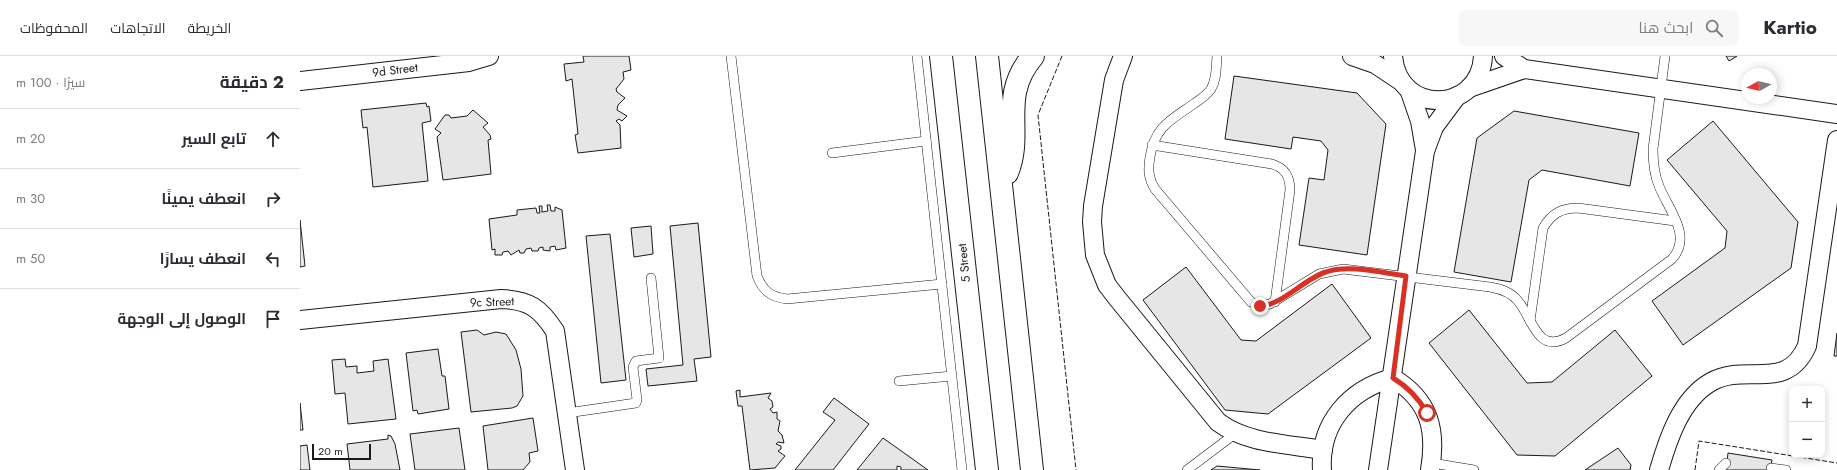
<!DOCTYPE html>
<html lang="ar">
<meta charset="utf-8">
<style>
body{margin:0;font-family:Jost,Cairo,sans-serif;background:#f7f7f7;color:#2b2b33;direction:rtl}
.controls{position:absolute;right:12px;bottom:12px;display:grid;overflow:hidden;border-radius:8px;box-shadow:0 2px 10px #0003}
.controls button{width:36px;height:36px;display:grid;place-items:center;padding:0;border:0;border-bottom:1px solid #e1e1e2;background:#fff;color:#2b2b33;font:20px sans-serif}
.compass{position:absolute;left:1441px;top:12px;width:36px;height:36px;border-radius:50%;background:#fff;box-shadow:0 2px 10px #0003;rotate:262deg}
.scale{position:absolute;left:12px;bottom:10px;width:59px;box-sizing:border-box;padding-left:4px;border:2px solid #1a1a1a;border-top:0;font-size:11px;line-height:14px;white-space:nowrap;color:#1a1a1a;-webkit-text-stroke:3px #fff;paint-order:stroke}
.stop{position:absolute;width:12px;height:12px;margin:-9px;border:3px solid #d93025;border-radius:50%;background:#fff}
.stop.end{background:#d93025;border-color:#fff;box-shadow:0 1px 4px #0008}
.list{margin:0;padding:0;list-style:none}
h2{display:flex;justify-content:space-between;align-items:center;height:52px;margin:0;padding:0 16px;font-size:17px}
h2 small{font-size:13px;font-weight:400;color:#7c7c81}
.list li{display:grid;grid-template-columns:26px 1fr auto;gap:12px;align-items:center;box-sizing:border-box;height:60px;padding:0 16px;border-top:1px solid #e1e1e2}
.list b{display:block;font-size:15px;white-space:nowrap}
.list em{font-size:13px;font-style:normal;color:#7c7c81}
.icon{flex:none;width:22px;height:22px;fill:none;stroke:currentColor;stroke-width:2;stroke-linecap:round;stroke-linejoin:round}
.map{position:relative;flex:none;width:1537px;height:414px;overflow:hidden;direction:ltr}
header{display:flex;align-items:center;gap:24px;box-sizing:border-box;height:56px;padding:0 20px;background:#fff;border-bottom:1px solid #e1e1e2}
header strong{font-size:19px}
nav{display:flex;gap:22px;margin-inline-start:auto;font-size:14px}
.search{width:280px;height:36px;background:#f7f7f7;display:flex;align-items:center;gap:10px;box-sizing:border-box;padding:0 14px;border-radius:8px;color:#7c7c81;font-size:15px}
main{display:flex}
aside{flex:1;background:#fff}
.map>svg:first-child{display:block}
.building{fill:#e6e6e6;stroke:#1a1a1a}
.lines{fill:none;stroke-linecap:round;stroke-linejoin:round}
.lane-casing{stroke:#1a1a1a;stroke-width:10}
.street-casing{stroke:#1a1a1a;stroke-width:20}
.secondary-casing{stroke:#1a1a1a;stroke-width:24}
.lane{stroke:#fff;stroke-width:9}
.street{stroke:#fff;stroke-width:18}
.secondary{stroke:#fff;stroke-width:22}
.fence{stroke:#1a1a1a;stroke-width:1;stroke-dasharray:5 2;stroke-linecap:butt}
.route{stroke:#d93025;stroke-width:5}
.labels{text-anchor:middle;stroke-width:3;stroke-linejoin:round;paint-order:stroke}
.street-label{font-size:12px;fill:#1a1a1a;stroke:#fff}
</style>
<header>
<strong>Kartio</strong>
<div class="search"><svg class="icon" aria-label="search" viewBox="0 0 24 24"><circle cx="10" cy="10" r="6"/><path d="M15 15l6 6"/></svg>ابحث هنا</div>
<nav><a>الخريطة</a><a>الاتجاهات</a><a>المحفوظات</a></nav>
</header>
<main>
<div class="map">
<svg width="1537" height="414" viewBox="0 0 1537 414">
<rect width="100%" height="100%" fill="#fff"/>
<g class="building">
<path d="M 283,0 L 329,0 L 331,14 L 323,16 L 324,23 L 316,33 L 317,36 L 325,42 L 318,49 L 317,54 L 327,60 L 322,65 L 319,63 L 316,65 L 320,69 L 321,92 L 278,97 L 275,79 L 278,78 L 272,23 L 266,25 L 264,8 L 284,6 Z"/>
<path d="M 1426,0 L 1437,0 L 1429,5 Z"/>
<path d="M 934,20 L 1057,37 L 1086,68 L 1067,199 L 999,189 L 1009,122 L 1024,124 L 1028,94 L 1021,85 L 993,81 L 991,93 L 925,83 Z"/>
<path d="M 126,47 L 127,51 L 129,50 L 131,65 L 122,67 L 128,125 L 73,131 L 67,71 L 63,72 L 61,54 Z"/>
<path d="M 173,54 L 188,67 L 183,71 L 190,79 L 191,83 L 188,84 L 191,118 L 143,124 L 137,81 L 141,77 L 135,73 L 145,59 L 149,59 L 151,62 L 167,60 Z"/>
<path d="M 1214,55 L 1339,77 L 1330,130 L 1242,114 L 1229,124 L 1211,226 L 1154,216 L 1177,82 Z"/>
<path d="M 1413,65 L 1498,166 L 1491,212 L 1383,289 L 1352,245 L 1425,192 L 1427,175 L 1367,104 Z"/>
<path d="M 247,149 L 250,149 L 251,155 L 255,155 L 255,151 L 262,154 L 266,192 L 256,194 L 255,190 L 250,191 L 250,195 L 243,194 L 243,191 L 239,192 L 238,195 L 232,195 L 231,192 L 226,193 L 224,197 L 220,197 L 219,194 L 211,199 L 208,195 L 203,196 L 202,199 L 195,199 L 195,193 L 192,194 L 189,163 L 217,159 L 217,154 L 236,152 L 237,157 L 240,157 L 239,150 L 242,150 L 242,156 L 248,155 Z"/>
<path d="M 0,164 L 5,210 L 0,211 Z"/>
<path d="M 398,167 L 411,301 L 394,303 L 397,325 L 348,330 L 346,313 L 383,309 L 370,170 Z"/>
<path d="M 351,170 L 353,198 L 334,201 L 331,172 Z"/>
<path d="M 310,178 L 326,324 L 301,327 L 286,180 Z"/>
<path d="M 886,211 L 941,284 L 956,285 L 1032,228 L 1071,282 L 968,358 L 925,354 L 843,244 Z"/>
<path d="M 1169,254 L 1227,327 L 1252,326 L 1315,274 L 1352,320 L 1255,400 L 1217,399 L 1129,287 Z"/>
<path d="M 177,274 L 184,279 L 196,276 L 206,278 L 216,294 L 221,313 L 223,340 L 217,350 L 212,352 L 171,356 L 161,276 Z"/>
<path d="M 1537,277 L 1537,300 L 1534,300 Z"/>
<path d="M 138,293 L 142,320 L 145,320 L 149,353 L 118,358 L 117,354 L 113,355 L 106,297 Z"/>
<path d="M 45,303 L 46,311 L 57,310 L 57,317 L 74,315 L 73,305 L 88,303 L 96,363 L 48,368 L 45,337 L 35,338 L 32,304 Z"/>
<path d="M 440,334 L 440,341 L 471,337 L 468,342 L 472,345 L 473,351 L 470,353 L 473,357 L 477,356 L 477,363 L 480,365 L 478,375 L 482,379 L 484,387 L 478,386 L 476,388 L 481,390 L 481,393 L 478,395 L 485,400 L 475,412 L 450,414 L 442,350 L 438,350 L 436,335 Z"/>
<path d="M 534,342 L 569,368 L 533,414 L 495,414 L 535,364 L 523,356 Z"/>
<path d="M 0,347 L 3,374 L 0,374 Z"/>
<path d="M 233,362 L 238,395 L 229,397 L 230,406 L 223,414 L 188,414 L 183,370 Z"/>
<path d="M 159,372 L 165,414 L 115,414 L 110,378 Z"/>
<path d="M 88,379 L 91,380 L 95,388 L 100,414 L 50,414 L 47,388 L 88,383 Z"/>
<path d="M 583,382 L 628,414 L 601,414 L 601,411 L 597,410 L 597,414 L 557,414 Z"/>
<path d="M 7,389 L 10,414 L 0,414 L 0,390 Z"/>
<path d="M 1318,392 L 1331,409 L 1330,414 L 1285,414 Z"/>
<path d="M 1428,397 L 1472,404 L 1470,414 L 1426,414 Z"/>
<path d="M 917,410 L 960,414 L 911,414 Z"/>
</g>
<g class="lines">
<g class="lane-casing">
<g id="lane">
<path d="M 431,0 L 457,220 C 463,235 471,241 487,243 L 642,228"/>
<path d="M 617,0 L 662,414"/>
<path d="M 917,0 C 916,11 917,23 911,33 C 907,39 901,43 895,47 C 871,64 855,70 850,101 C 848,113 848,122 855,133 L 951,246 L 960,250 L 970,248 L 1019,218 L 1043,213 L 1190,231 C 1201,233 1211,236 1218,245 C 1232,261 1237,298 1266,282 L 1372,203 C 1393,180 1368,153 1359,130 C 1354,118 1353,106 1353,93 L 1365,0"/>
<path d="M 852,89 L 972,108 C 985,112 990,120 990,134 L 975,246"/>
<path d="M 532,97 L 626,85"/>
<path d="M 1230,265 L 1243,172 C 1252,157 1262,152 1278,152 L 1375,165"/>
<path d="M 599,325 L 652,320"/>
<path d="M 267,357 L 336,347 L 337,344 L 333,311 L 336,305 L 359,302 L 351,222"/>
<path d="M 1132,407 L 1174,414"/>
<path d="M 1471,412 L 1486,414"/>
<path d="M 887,414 L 936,377"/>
<path d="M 1419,414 L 1426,407"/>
</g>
</g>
<g class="street-casing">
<g id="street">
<path d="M 823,0 L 814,24 L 793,150 L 792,166 L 795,199 L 807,229 L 817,242 L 918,366 C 947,388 989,388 1023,394"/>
<path d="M 1052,0 L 1075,8 L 1099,24"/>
<path d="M 1093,0 C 1098,60 1180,58 1183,0"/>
<path d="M 1204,0 L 1224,13 L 1537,58"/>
<path d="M 0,25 L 169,6 L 189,0"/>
<path d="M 1169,32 L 1224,13"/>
<path d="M 1110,36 L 1120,65 L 1125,94"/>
<path d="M 0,264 L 201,243 C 229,244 240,252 255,275 L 275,414"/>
<path d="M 1022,414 C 1019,367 1050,333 1093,322 C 1129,344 1137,373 1130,414"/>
<path d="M 1078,414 L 1125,95 L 1134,71 L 1157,40"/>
<path d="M 1359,414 C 1368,383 1381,343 1411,326 C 1446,306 1486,337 1507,290 L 1537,84"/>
</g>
</g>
<g class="secondary-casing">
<g id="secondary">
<path d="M 641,0 L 687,414"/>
<path d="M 687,0 L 732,414"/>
<path d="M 707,117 C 724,76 698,41 733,0"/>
</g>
</g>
<use href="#lane" class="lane"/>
<use href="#street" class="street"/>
<use href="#secondary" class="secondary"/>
<g class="fence">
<path d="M 762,0 L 738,59 L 776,414"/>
<path d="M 1395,414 L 1399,385 L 1537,407"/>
</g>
</g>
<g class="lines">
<path class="route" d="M 960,250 C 981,250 1005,222 1026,216 C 1048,208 1083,217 1106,220 L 1093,322 C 1108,331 1118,341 1127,357"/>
</g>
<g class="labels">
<g class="street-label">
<text transform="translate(95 14) rotate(-7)" y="4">9d Street</text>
<text transform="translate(664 207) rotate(-96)" y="4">5 Street</text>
<text transform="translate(192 246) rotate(-2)" y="4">9c Street</text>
</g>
</g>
</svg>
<div class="controls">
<button>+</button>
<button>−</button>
</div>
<svg class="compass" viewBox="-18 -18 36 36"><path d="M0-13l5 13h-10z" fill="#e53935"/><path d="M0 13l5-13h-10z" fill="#7c7c81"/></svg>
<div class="scale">20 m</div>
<div class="stop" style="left:1127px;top:357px"></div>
<div class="stop end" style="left:960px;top:250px"></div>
</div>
<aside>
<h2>2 دقيقة<small>سيرًا · 100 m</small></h2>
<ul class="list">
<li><svg class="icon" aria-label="ahead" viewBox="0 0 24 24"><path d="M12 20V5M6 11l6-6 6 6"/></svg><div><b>تابع السير</b></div><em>20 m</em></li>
<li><svg class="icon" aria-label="right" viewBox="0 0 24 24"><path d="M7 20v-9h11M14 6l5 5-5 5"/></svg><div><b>انعطف يمينًا</b></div><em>30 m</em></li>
<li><svg class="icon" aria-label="left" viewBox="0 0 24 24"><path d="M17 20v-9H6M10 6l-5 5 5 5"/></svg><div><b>انعطف يسارًا</b></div><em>50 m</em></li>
<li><svg class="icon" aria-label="arrive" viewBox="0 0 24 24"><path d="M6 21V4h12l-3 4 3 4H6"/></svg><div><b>الوصول إلى الوجهة</b></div></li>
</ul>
</aside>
</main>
